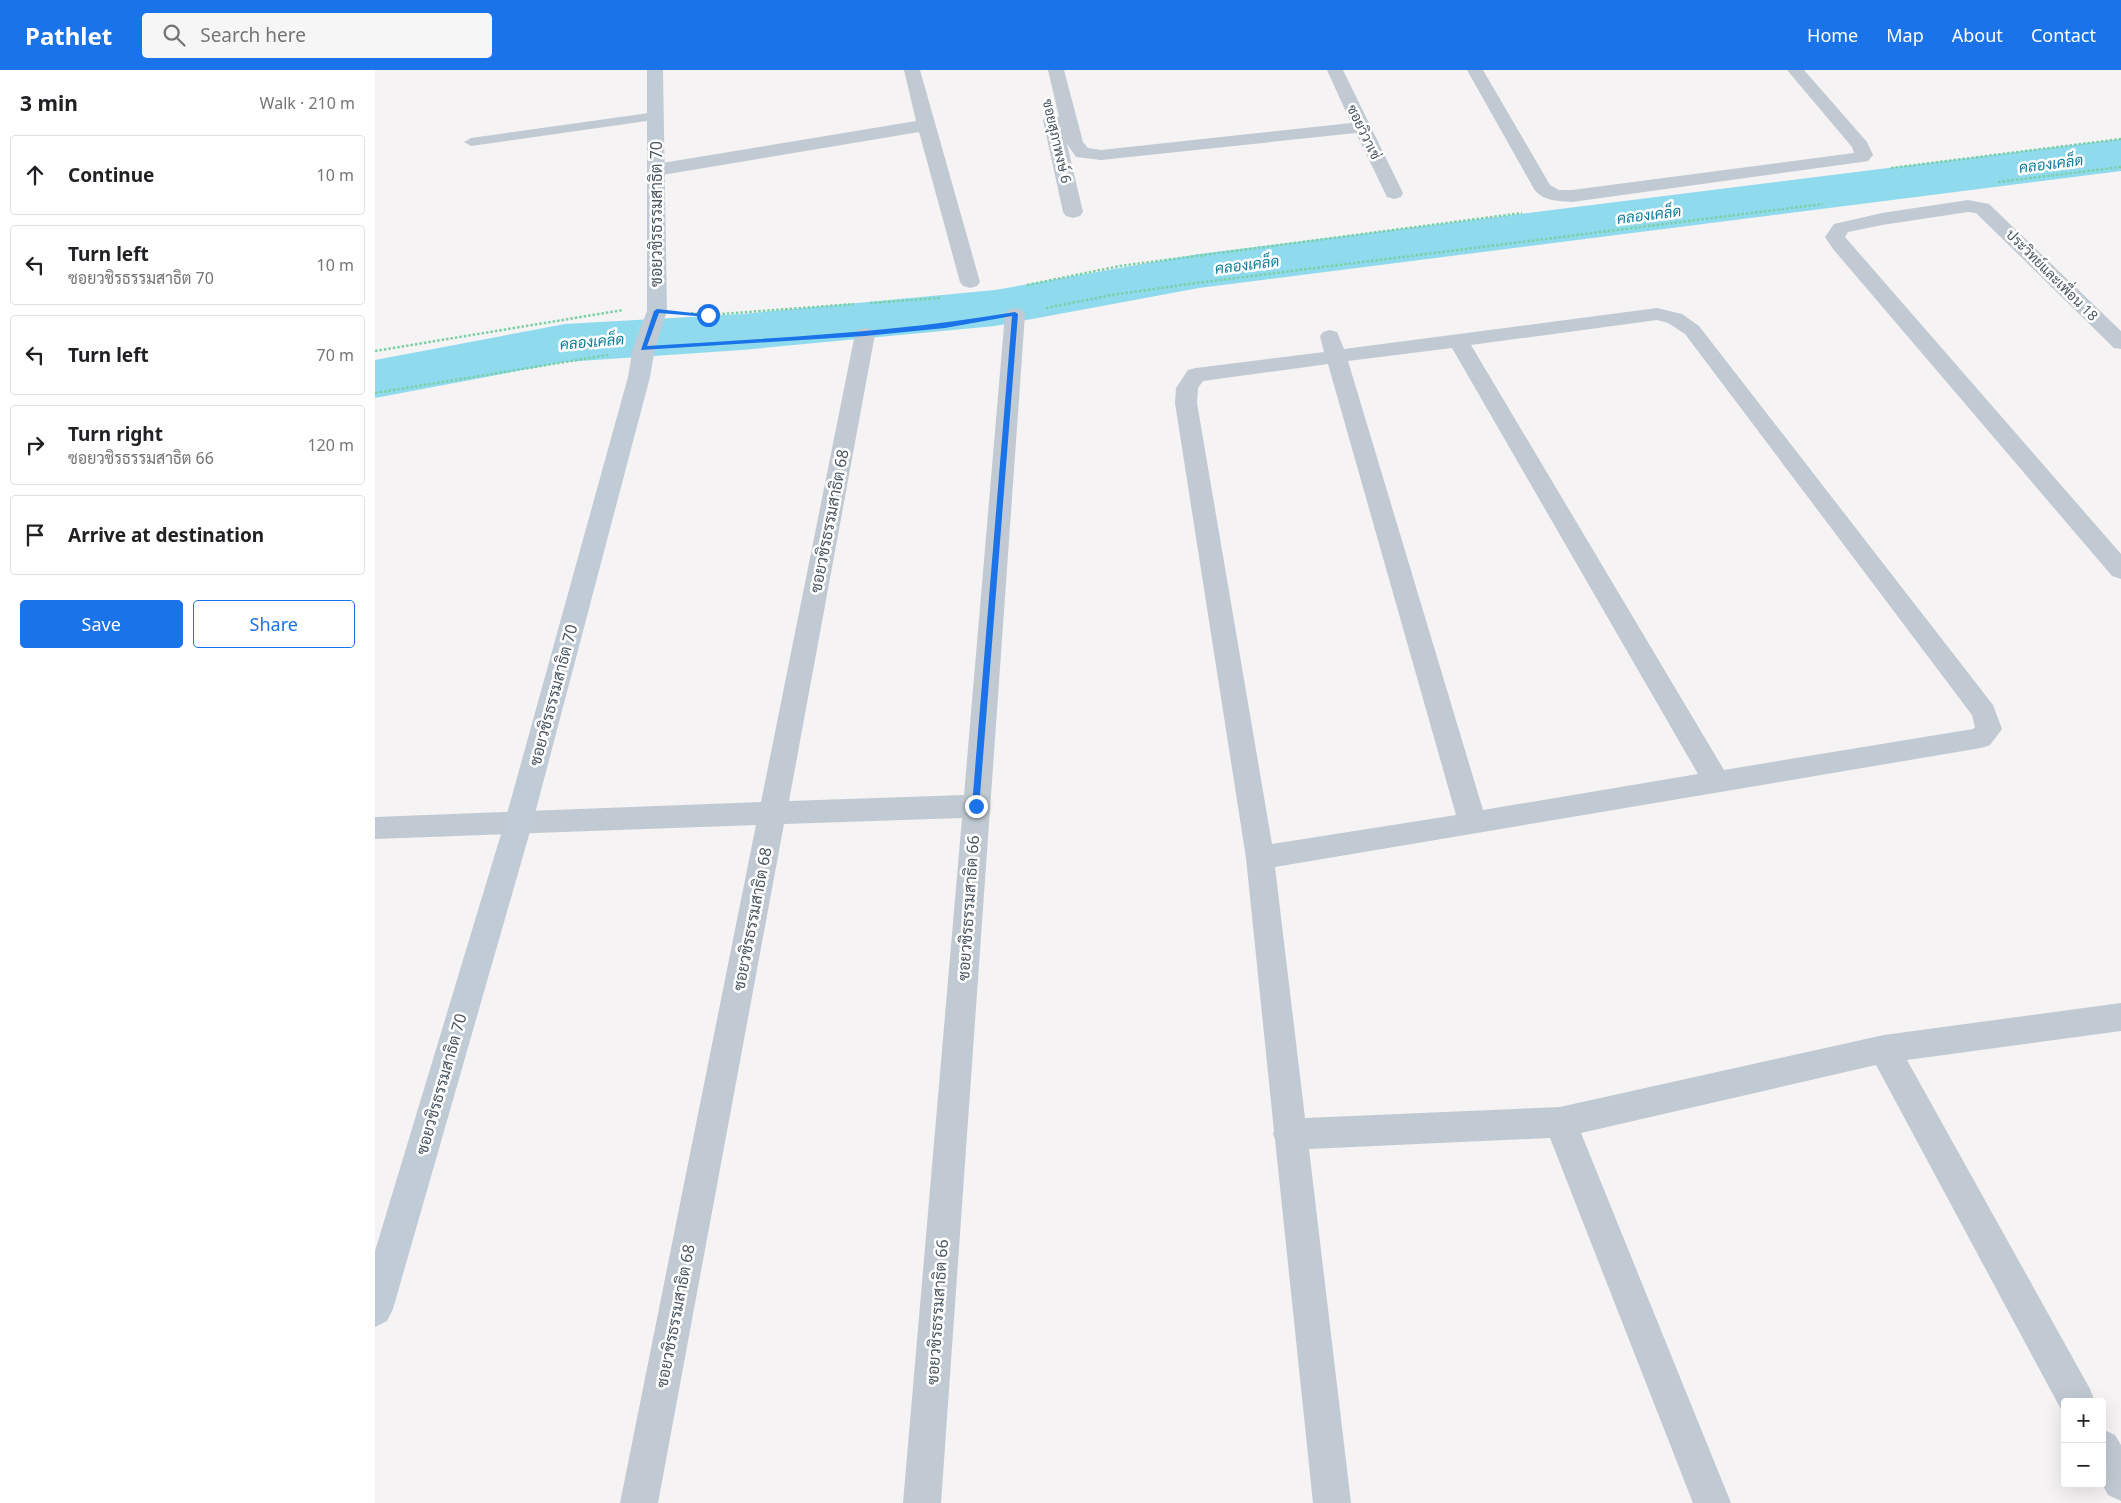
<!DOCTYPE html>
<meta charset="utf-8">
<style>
body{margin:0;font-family:"Noto Sans",Sarabun,sans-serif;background:#f6f6f6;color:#202124}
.controls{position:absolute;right:15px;bottom:15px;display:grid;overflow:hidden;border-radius:5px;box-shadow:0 5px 20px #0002}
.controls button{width:45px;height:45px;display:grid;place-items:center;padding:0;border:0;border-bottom:1px solid #e0e0e0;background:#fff;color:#202124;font:25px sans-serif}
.stop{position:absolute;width:15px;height:15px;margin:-11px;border:4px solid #1a73e8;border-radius:50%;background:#fff}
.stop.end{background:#1a73e8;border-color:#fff;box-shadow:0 1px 5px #0008}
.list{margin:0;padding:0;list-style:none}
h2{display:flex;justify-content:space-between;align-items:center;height:65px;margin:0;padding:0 20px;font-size:21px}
h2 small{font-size:16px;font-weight:400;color:#757577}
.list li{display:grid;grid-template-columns:32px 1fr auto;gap:15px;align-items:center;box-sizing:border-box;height:80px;margin:0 10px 10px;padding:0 10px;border:1px solid #e0e0e0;border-radius:5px}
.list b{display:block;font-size:19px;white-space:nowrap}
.list p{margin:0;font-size:16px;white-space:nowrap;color:#757577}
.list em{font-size:16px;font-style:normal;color:#757577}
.actions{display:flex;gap:10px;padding:15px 20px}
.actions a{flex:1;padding:11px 0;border:1px solid #1a73e8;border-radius:5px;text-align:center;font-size:18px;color:#1a73e8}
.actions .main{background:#1a73e8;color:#fff}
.icon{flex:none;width:28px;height:28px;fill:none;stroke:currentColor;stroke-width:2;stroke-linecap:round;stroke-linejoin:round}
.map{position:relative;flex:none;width:1746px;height:1433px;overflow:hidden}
header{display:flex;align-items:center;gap:30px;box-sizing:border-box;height:70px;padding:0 25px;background:#1a73e8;color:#fff}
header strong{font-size:24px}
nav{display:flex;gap:28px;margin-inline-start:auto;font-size:18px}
.search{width:350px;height:45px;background:#f6f6f6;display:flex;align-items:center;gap:12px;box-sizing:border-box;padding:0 18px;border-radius:5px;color:#757577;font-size:19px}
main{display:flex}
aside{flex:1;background:#fff}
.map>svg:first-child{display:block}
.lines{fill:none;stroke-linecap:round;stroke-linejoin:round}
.river{fill:#90daee;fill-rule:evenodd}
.path{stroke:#7ad0a6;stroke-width:2.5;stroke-dasharray:2.5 2;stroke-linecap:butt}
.lane{fill:#c1cad2;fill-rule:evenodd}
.street{fill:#c1cad2;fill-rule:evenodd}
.secondary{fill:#c1cbd6;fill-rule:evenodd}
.route{fill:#1a73e8}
.labels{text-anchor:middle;stroke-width:5;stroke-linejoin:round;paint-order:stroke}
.far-street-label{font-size:14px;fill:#4a5661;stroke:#fff}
.far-water-label{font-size:15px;font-style:italic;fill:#0c7c9b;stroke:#fff}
.street-label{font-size:16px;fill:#4a5661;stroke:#fff}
</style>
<header>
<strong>Pathlet</strong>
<div class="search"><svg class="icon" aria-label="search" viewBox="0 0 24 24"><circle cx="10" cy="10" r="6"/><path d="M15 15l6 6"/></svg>Search here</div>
<nav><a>Home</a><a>Map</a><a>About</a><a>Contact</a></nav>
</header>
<main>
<aside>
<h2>3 min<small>Walk · 210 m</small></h2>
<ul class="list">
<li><svg class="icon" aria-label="ahead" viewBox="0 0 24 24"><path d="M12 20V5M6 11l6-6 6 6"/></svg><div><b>Continue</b></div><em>10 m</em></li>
<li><svg class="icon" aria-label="left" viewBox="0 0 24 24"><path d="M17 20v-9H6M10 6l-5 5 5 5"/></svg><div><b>Turn left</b><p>ซอยวชิรธรรมสาธิต 70</p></div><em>10 m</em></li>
<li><svg class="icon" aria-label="left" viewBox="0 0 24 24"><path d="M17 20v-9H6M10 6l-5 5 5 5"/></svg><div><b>Turn left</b></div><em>70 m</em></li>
<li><svg class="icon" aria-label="right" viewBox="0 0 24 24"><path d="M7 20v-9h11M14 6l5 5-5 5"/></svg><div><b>Turn right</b><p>ซอยวชิรธรรมสาธิต 66</p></div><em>120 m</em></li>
<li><svg class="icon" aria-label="arrive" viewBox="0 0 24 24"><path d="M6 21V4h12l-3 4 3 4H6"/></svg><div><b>Arrive at destination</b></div></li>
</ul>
<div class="actions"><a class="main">Save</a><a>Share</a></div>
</aside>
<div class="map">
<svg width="1746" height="1433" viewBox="0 0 1746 1433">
<rect width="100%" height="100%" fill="#f5f3f3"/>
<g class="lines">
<path class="river" d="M 1746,69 L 1746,101 L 824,218 L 620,256 L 367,280 L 190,292 L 0,328 L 0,290 L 190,254 L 367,244 L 620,220 L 824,184 Z"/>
<g class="path">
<path d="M 1516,98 L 1746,69"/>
<path d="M 1623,112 L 1746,97"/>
<path d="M 652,215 L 745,196 L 1147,143"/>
<path d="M 495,233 L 566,228"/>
<path d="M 671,238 L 737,225 L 821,213 L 1448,134"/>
<path d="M 316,243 L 333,245 L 479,234"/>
<path d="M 520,261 L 606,250"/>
<path d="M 306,276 L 454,267"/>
<path d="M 0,281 L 248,240"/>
<path d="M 0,323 L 233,285"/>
</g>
<path class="lane" d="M 281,42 L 288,46 L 286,49 L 96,76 L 89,72 L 96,68 Z"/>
<g class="street">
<path d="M 529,0 L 545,0 L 605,212 L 602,216 L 595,218 L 588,216 L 585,212 L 544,62 L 281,106 L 274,104 L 272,100 L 274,96 L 281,94 L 541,51 Z"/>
<path d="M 673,0 L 689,0 L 708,72 L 713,78 L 726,80 L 976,53 L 952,0 L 968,0 L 1028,123 L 1026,127 L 1019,129 L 1012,127 L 981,63 L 726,90 L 701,87 L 692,74 L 708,142 L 705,146 L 698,148 L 691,146 L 688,142 L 668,50 L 671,46 L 677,45 L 684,47 Z"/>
<path d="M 1092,0 L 1108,0 L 1175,115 L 1184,120 L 1197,120 L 1479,83 L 1477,77 L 1412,0 L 1429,0 L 1492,72 L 1498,85 L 1493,91 L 1487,92 L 1197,132 C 1184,131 1167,131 1159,119 Z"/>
<path d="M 1593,130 L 1614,134 L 1746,261 L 1746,279 L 1739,278 L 1601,143 L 1593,142 L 1507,155 L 1473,162 L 1470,167 L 1746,484 L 1746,509 L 1737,506 L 1458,179 L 1450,167 L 1459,154 L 1507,143 Z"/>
<path d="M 640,238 L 647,240 L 650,244 L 566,1433 L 528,1433 L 587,748 L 409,754 L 283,1433 L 245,1433 L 381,755 L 0,769 L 0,747 L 386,732 L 480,264 L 483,260 L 490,258 L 497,260 L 500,264 L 414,731 L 589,725 L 630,244 L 633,240 Z"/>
<path d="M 1282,238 L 1307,244 L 1324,256 L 1618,635 L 1627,659 L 1615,675 L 1606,678 L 900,797 L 930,1048 L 1185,1037 L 1509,965 L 1746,933 L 1746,961 L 1532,990 L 1715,1319 L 1720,1332 L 1690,1332 L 1689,1345 L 1501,995 L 1206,1063 L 1356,1433 L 1318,1433 L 1175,1068 L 934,1079 L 976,1433 L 938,1433 L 900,1069 L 898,1064 L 899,1061 L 871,788 L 800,333 L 801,318 L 813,300 L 821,298 L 949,282 L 945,266 L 948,262 L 955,260 L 962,262 L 969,279 ZM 1282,250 L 1293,253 L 1310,264 L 1597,645 L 1600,657 L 1598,659 L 1349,700 L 1096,275 ZM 1077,278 L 1323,704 L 1108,740 L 973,291 ZM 953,294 L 1081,745 L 897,774 L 822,333 L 823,318 L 828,311 Z"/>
<path d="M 1727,1359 L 1740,1365 L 1746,1375 L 1746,1431 L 1733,1425 L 1727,1414 Z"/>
</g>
<path class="secondary" d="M 272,0 L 288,0 L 292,241 L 280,278 L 275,307 L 158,751 L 18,1239 L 12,1251 L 0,1257 L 0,1181 L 130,751 L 253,307 L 258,278 L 272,241 Z"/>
</g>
<path class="route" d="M 282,239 L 336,245 L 333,247 L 284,243 L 272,276 C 396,268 517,263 640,242 L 643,244 L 604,738 L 598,738 L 597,736 L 637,246 L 570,258 L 490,266 L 266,280 L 279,241 Z"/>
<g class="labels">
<g class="far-street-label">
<text transform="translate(989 62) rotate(64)" y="5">ซอยวิวาเช่</text>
<text transform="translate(682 71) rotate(77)" y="5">ซอยสุภาพงษ์ 6</text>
<text transform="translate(1677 205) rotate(45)" y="5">ประวิทย์และเพื่อน 18</text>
</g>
<g class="far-water-label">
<text transform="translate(1676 94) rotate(-7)" y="5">คลองเคล็ด</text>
<text transform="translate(1274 145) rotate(-7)" y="5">คลองเคล็ด</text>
<text transform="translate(872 195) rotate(-7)" y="5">คลองเคล็ด</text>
<text transform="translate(217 272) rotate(-5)" y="5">คลองเคล็ด</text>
</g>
<g class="street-label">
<text transform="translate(281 144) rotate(-90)" y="6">ซอยวชิรธรรมสาธิต 70</text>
<text transform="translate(454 451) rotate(-79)" y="6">ซอยวชิรธรรมสาธิต 68</text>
<text transform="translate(178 625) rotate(-75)" y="6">ซอยวชิรธรรมสาธิต 70</text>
<text transform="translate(593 838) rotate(-86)" y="6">ซอยวชิรธรรมสาธิต 66</text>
<text transform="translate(377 849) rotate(-79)" y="6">ซอยวชิรธรรมสาธิต 68</text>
<text transform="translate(66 1014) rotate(-74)" y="6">ซอยวชิรธรรมสาธิต 70</text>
<text transform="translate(562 1242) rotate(-86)" y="6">ซอยวชิรธรรมสาธิต 66</text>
<text transform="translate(300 1246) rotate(-79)" y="6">ซอยวชิรธรรมสาธิต 68</text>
</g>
</g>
</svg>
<div class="controls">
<button>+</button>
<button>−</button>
</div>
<div class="stop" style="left:333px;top:245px"></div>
<div class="stop end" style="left:601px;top:736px"></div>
</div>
</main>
